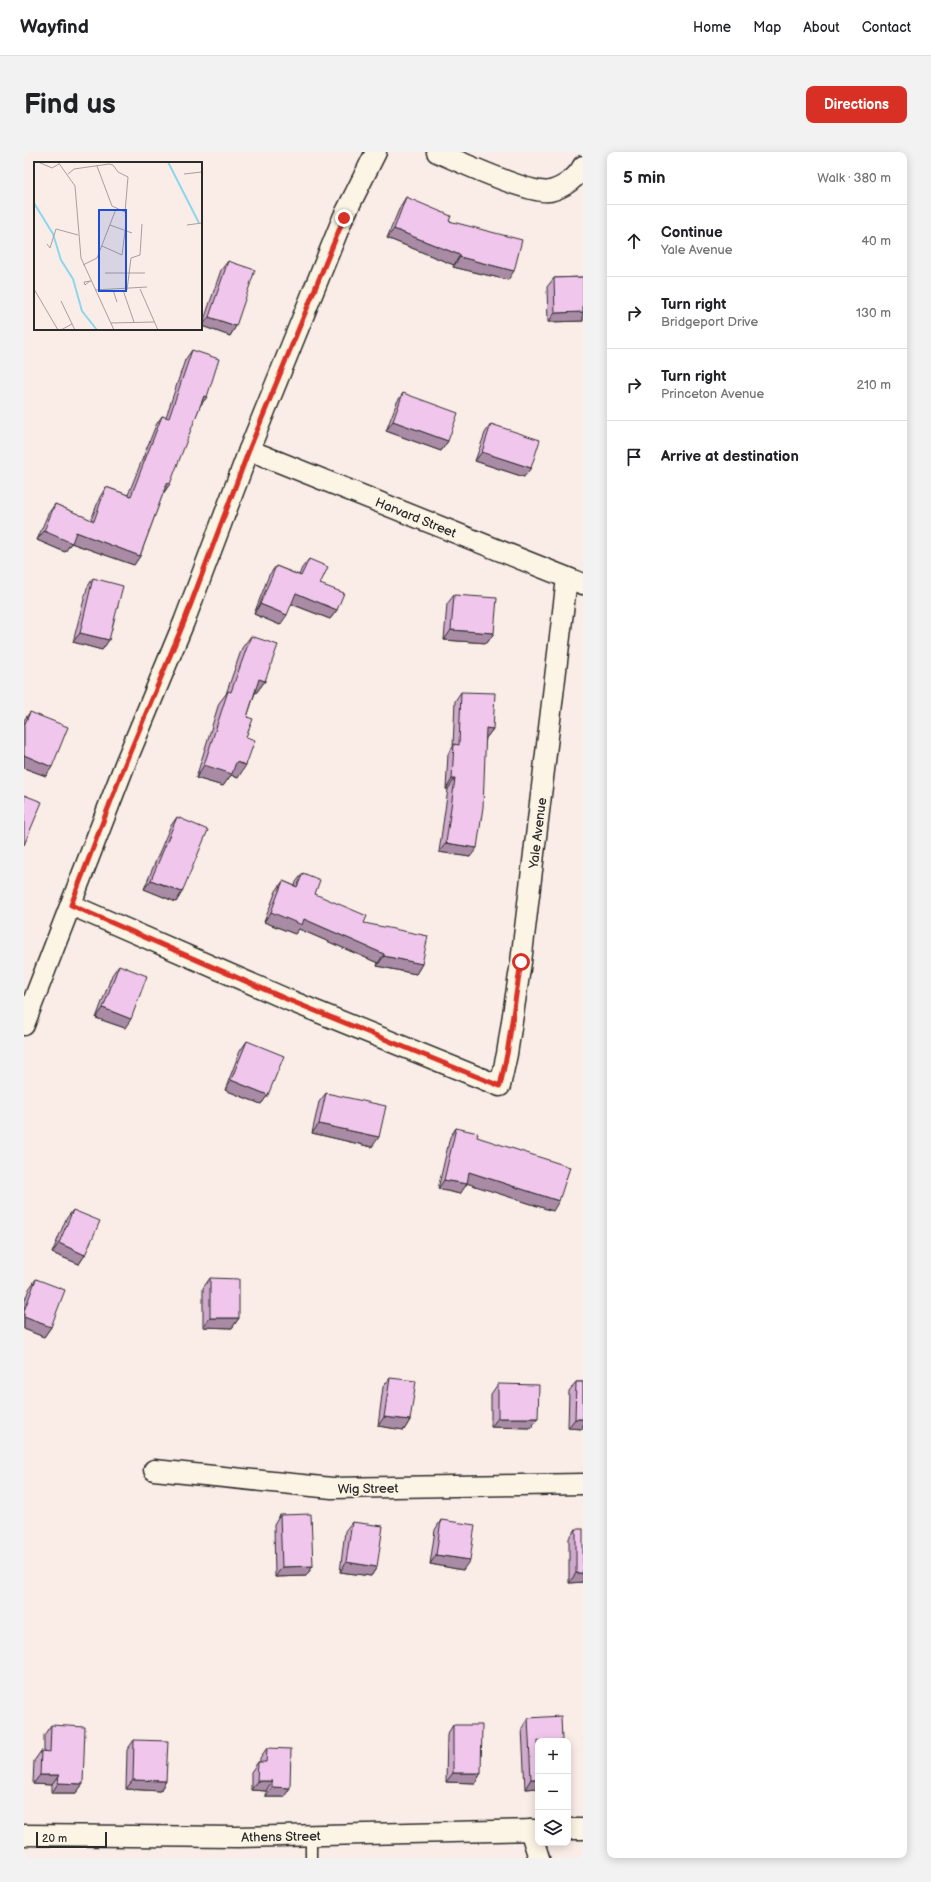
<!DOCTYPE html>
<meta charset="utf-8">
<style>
body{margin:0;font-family:"Balsamiq Sans",sans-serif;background:#f2f2f2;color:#202124}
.controls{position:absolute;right:12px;bottom:12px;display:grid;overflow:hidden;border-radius:8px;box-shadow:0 2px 10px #0003}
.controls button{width:36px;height:36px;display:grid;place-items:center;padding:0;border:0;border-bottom:1px solid #e0e0e0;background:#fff;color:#202124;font:20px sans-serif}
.scale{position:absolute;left:12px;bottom:10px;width:71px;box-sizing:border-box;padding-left:4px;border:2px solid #2b2b2b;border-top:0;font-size:11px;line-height:14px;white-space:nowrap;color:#2b2b2b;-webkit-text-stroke:3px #fcf5e5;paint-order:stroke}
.stop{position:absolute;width:12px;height:12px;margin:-9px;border:3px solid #d93025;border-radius:50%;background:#fff}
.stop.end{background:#d93025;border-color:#fff;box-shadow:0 1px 4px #0008}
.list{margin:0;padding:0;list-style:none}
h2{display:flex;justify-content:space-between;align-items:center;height:52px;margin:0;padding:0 16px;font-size:17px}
h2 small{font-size:13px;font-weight:400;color:#757577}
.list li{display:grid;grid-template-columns:26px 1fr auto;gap:12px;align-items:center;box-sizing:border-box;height:72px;padding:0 16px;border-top:1px solid #e0e0e0}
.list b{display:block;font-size:15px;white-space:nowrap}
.list p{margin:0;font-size:13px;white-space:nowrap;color:#757577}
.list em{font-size:13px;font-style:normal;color:#757577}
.icon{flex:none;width:22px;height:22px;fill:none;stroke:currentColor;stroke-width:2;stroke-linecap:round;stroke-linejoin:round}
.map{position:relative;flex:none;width:559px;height:1706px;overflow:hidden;border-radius:8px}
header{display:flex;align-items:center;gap:24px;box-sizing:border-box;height:56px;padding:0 20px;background:#fff;border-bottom:1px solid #e0e0e0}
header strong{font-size:19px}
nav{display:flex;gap:22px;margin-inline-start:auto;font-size:14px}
.intro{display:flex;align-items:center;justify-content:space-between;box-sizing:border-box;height:96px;padding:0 24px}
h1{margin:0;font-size:28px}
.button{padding:10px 18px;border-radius:8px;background:#d93025;color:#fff;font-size:14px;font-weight:700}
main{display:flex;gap:24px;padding:0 24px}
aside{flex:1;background:#fff;border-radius:8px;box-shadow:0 2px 10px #0003}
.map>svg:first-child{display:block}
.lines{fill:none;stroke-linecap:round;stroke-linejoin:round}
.lane-casing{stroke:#2b2b2b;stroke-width:13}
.street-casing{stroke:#2b2b2b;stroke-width:23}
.lane{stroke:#fcf5e5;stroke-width:10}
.street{stroke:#fcf5e5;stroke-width:20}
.wall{fill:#cfaacc;stroke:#2b2b2b}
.shaded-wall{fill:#a98ba6;stroke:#2b2b2b}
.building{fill:#f1c6ed;stroke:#2b2b2b}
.route{stroke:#d93025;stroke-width:5}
.labels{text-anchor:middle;stroke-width:3.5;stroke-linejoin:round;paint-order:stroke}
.street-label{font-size:13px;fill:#2b2b2b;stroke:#fcf5e5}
.inset-river{fill:none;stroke:#8dd6ed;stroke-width:2}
.inset-road{fill:none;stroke:#a79f9c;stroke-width:1}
.view{fill:#1d4ed8;fill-opacity:0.15;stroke:#1d4ed8;stroke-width:2}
.inset-edge{fill:none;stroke:#2b2b2b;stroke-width:2}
</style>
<header>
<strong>Wayfind</strong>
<nav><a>Home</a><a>Map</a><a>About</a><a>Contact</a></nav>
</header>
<div class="intro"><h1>Find us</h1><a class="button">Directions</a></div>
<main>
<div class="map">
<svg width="559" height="1706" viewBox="0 0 559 1706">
<rect width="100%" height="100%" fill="#faece7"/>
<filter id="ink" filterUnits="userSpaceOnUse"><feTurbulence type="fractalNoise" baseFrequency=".025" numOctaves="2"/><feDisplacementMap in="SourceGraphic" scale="8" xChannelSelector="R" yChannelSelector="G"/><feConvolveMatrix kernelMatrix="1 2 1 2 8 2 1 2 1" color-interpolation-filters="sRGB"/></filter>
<g filter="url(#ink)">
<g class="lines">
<g class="lane-casing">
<path id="lane" d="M 287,1706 L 287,1684"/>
</g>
<g class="street-casing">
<g id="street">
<path d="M 413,0 C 434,9 507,43 526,39 C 539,36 553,26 559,14"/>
<path d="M 225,298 L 559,432"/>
<path d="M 47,753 L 267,849 L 476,934 L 483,902 L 497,810 L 543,426"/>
<path d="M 0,873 L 101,612 L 160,470 L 225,298 L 319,66 L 352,0"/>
<path d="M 130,1318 L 308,1336 L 559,1332"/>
<path d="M 544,1677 L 559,1677"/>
<path d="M 506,1678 L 515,1706"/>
<path d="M 0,1683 L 213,1685 L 514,1678"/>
</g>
</g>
<use href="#lane" class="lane"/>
<use href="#street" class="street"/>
</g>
<g class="wall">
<path d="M 382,45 L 425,69 L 484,128 L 429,115 L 430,113 L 363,86 L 376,55 Z"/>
<path d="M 204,109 L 212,174 L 206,184 L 178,174 L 197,118 Z"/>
<path d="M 559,125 L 559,169 L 524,170 L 523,135 L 530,126 Z"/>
<path d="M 168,198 L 183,245 L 177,252 L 139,341 L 116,404 L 110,413 L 47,391 L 41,400 L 13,388 L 24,362 L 31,352 L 67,368 L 76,345 L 82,335 L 104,343 L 132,273 L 138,264 L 142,265 L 161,208 Z"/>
<path d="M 379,241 L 424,289 L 417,299 L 362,279 L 373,250 Z"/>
<path d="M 467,272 L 500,325 L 451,309 L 461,281 Z"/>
<path d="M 285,407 L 296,432 L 313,458 L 306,467 L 267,452 L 256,473 L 230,462 L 245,423 L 252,414 L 275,423 L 278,416 Z"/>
<path d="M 69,426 L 85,488 L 78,498 L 49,490 L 63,436 Z"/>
<path d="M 430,443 L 470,481 L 463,491 L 420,488 L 423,452 Z"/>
<path d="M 227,484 L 241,529 L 232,541 L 231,541 L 223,565 L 222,585 L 214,626 L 207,623 L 199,634 L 172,626 L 195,551 L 202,542 L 218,496 Z"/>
<path d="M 437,540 L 469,577 L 462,586 L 446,705 L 415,700 L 424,637 L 422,637 L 424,602 L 429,595 L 431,549 Z"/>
<path d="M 6,560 L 22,624 L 0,616 L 0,568 Z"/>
<path d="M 153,665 L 158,740 L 152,750 L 120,737 L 146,675 Z"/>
<path d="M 279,721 L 291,742 L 340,771 L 398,812 L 392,822 L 353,814 L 354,811 L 275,777 L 271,782 L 240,770 L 252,739 L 259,729 L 271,734 L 272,730 Z"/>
<path d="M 95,813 L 101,876 L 72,866 L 88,823 Z"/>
<path d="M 223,889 L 244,943 L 237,952 L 201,938 L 216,899 Z"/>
<path d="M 302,941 L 348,995 L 288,981 L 295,950 Z"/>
<path d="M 432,976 L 453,985 L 529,1059 L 443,1031 L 436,1042 L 414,1037 L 426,985 Z"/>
<path d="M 49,1058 L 61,1103 L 55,1112 L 28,1101 L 42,1067 Z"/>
<path d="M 186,1126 L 215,1166 L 208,1176 L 179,1175 L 179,1136 Z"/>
<path d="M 12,1127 L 27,1175 L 20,1185 L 0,1177 L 0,1151 L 5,1137 Z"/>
<path d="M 366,1226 L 386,1268 L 380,1278 L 354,1274 L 359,1235 Z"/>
<path d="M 552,1230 L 559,1230 L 559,1277 L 544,1276 L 545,1239 Z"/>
<path d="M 474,1232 L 507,1276 L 467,1275 L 467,1242 Z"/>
<path d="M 256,1363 L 289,1414 L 282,1424 L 251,1425 L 250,1373 Z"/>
<path d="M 417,1368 L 439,1418 L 406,1412 L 411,1378 Z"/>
<path d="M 328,1370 L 353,1415 L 347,1424 L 316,1420 L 321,1379 Z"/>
<path d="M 552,1377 L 559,1430 L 545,1431 L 545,1386 Z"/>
<path d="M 504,1566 L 514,1636 L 501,1637 L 498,1576 Z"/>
<path d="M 27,1573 L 59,1632 L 52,1641 L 28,1641 L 28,1633 L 9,1632 L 10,1609 L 17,1599 L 20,1600 L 20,1583 Z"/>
<path d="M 429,1573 L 457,1621 L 451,1631 L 422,1630 L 423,1583 Z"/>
<path d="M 110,1588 L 142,1629 L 136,1639 L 102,1637 L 103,1598 Z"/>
<path d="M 243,1596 L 260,1645 L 242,1645 L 242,1639 L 227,1638 L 227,1620 L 234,1610 L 236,1610 L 236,1606 Z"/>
</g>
<g class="shaded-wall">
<path d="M 370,77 L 436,103 L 430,113 L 363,86 Z"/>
<path d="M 436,105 L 490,119 L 484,128 L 429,115 Z"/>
<path d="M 559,160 L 559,169 L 524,170 L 531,161 Z"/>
<path d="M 185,165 L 212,174 L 206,184 L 178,174 Z"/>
<path d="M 180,244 L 183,245 L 176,254 Z"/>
<path d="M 369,269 L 424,289 L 417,299 L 362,279 Z"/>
<path d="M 458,300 L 507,316 L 500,325 L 451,309 Z"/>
<path d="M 143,331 L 146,332 L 139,342 Z"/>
<path d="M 20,379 L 52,380 L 116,404 L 110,413 L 47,391 L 41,400 L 13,388 Z"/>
<path d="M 272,441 L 313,458 L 306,467 L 265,451 Z"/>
<path d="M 236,452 L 263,463 L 256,473 L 230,462 Z"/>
<path d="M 427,478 L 470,481 L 463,491 L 420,488 Z"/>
<path d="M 56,481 L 85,488 L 78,498 L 49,490 Z"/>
<path d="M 235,527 L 241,529 L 232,541 L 227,539 Z"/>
<path d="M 462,576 L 469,577 L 462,586 L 456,586 Z"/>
<path d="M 0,603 L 28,615 L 22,624 L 0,616 Z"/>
<path d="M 212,610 L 222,613 L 214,626 L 207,623 L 199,634 L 172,626 L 180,613 Z"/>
<path d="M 428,627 L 431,627 L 424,637 L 422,637 Z"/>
<path d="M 422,691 L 453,696 L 446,705 L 415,700 Z"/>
<path d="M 127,728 L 158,740 L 152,750 L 120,737 Z"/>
<path d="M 247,760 L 280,767 L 360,802 L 354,811 L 275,777 L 271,782 L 240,770 Z"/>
<path d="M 360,804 L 398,812 L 392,822 L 353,814 Z"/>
<path d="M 79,856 L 107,867 L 101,876 L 72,866 Z"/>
<path d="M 207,928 L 244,943 L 237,952 L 201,938 Z"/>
<path d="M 295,972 L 355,985 L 348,995 L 288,981 Z"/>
<path d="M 445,1020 L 535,1049 L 529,1059 L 439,1030 Z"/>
<path d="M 420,1028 L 443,1032 L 436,1042 L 414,1037 Z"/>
<path d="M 35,1091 L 61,1103 L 55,1112 L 28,1101 Z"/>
<path d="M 0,1165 L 27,1175 L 20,1185 L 0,1177 Z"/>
<path d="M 186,1166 L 215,1166 L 208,1176 L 179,1175 Z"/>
<path d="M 360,1265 L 386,1268 L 380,1278 L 354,1274 Z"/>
<path d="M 474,1266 L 514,1266 L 507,1276 L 467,1275 Z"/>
<path d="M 551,1267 L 559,1267 L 559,1277 L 544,1276 Z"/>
<path d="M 412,1403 L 446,1408 L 439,1418 L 406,1412 Z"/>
<path d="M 322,1410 L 353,1415 L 347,1424 L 316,1420 Z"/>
<path d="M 289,1414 L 282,1424 L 251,1425 L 258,1415 Z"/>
<path d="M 552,1421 L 559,1421 L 559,1430 L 545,1431 Z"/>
<path d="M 429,1621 L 457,1621 L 451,1631 L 422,1630 Z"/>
<path d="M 16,1623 L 35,1623 L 28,1633 L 9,1632 Z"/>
<path d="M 507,1627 L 514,1627 L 514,1636 L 501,1637 Z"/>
<path d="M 109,1628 L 142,1629 L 136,1639 L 102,1637 Z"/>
<path d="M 233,1629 L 248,1629 L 242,1639 L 227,1638 Z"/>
<path d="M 34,1631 L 59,1632 L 52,1641 L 28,1641 Z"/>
<path d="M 248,1635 L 266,1636 L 260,1645 L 242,1645 Z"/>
</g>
<g class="building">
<path d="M 382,45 L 427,64 L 425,69 L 498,88 L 490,119 L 436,105 L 436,103 L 370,77 Z"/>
<path d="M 204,109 L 231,118 L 212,174 L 185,165 Z"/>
<path d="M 559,125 L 559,160 L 531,161 L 530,126 Z"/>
<path d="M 168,198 L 195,207 L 183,245 L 180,244 L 146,332 L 143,331 L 116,404 L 52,380 L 48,391 L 20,379 L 31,352 L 70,369 L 82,335 L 107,344 L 138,264 L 145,266 Z"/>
<path d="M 379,241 L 434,261 L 424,289 L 369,269 Z"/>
<path d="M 467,272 L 516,288 L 507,316 L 458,300 Z"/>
<path d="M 285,407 L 304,415 L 296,432 L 320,441 L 313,458 L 272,441 L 263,463 L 236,452 L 252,414 L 277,424 Z"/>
<path d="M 69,426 L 99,434 L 85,488 L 56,481 Z"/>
<path d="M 430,443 L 473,446 L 470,481 L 427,478 Z"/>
<path d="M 227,484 L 254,493 L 241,529 L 235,527 L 223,565 L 229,567 L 222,585 L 231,588 L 222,613 L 212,610 L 208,622 L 180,613 L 204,539 L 207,540 Z"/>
<path d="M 437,540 L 471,541 L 469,577 L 462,576 L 459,655 L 453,696 L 422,691 L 431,627 L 428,627 L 430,592 L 435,593 Z"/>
<path d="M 6,560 L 44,575 L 28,615 L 0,603 L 0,574 Z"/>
<path d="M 0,643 L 18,650 L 0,693 Z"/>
<path d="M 153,665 L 184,678 L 158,740 L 127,728 Z"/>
<path d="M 279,721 L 296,728 L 291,742 L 343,764 L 340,771 L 404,784 L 398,812 L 360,804 L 360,802 L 280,767 L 278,773 L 247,760 L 259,729 L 273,735 Z"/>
<path d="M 95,813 L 123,824 L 107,867 L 79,856 Z"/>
<path d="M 223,889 L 260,904 L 244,943 L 207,928 Z"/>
<path d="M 302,941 L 362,954 L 355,985 L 295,972 Z"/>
<path d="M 432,976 L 454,981 L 453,985 L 546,1015 L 535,1049 L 445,1020 L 443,1032 L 420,1028 Z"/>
<path d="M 49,1058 L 76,1069 L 61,1103 L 35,1091 Z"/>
<path d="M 186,1126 L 215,1127 L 215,1166 L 186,1166 Z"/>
<path d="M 12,1127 L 41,1138 L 27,1175 L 0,1165 L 0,1159 Z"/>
<path d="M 366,1226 L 392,1229 L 386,1268 L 360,1265 Z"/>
<path d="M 552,1230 L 559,1230 L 559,1267 L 551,1267 Z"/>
<path d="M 474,1232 L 515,1233 L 514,1266 L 474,1266 Z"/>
<path d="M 287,1362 L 289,1414 L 258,1415 L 256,1363 Z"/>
<path d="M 417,1368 L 451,1373 L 446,1408 L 412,1403 Z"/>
<path d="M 328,1370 L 359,1374 L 353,1415 L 322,1410 Z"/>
<rect x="552" y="1377" width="7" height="44"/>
<path d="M 537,1564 L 538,1589 L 514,1589 L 514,1627 L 507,1627 L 504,1566 Z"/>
<path d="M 27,1573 L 61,1575 L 59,1632 L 34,1631 L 35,1623 L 16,1623 L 17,1599 L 26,1600 Z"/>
<path d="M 429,1573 L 458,1573 L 457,1621 L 429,1621 Z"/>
<path d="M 110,1588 L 144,1589 L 142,1629 L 109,1628 Z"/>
<path d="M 243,1596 L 267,1597 L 266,1636 L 248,1635 L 248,1629 L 233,1629 L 234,1610 L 242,1610 Z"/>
</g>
</g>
<g class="lines" filter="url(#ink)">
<path class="route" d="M 320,66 L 225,298 L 160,470 L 101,612 L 47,753 L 267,849 L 476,934 L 483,902 L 497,810"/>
</g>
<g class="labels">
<g class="street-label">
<text transform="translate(392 365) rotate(22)" y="5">Harvard Street</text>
<text transform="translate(513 681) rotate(-83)" y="5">Yale Avenue</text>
<text transform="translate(344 1336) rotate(-1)" y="5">Wig Street</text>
<text transform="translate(257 1684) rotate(-1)" y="5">Athens Street</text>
</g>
</g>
<g transform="translate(10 10)">
<rect width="168" height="168" fill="#faece7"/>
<path class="inset-river" d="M 134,0 L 165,61M 0,41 L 19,72 L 27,98 L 39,117 L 48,149 L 63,168"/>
<path class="inset-road" d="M 4,0 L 18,6 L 25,2M 24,0 L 41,24 L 47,96 L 80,168M 34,12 L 40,7 L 75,2 L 79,3 L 84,10 L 94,15 L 91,50 L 78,44 L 63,4M 150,12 L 168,10M 76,63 L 98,71M 153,63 L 168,61M 13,82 L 16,86 L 22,67 L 44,73M 68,84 L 88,93 L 91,69M 49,103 L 63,96 L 82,47M 71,111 L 111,111M 56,119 L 51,123 L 50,120 L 57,119M 0,127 L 24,168M 106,127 L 124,168M 61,128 L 113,125M 79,128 L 83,140M 89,128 L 100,160M 93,128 L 97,96 L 106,93 L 108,62M 27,139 L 41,168M 77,161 L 120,160M 27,168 L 38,162"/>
<path class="view" d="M 65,48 L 92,48 L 92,129 L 65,129 Z"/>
<rect width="168" height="168" class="inset-edge"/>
</g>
</svg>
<div class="controls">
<button>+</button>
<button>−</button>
<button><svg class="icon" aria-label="layers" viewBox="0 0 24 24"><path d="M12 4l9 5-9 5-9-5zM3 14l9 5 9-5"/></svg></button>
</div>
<div class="scale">20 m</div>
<div class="stop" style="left:497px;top:810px"></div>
<div class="stop end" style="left:320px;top:66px"></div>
</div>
<aside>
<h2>5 min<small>Walk · 380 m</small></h2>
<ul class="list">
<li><svg class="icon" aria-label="ahead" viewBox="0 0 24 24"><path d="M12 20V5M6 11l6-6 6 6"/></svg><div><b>Continue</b><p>Yale Avenue</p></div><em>40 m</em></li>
<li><svg class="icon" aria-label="right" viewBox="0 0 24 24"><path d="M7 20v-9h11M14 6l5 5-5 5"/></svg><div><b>Turn right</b><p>Bridgeport Drive</p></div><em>130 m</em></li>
<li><svg class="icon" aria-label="right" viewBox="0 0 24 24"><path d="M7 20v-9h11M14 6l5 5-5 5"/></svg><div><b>Turn right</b><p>Princeton Avenue</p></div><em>210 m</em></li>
<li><svg class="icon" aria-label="arrive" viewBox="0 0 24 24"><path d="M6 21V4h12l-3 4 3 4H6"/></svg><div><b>Arrive at destination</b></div></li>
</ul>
</aside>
</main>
